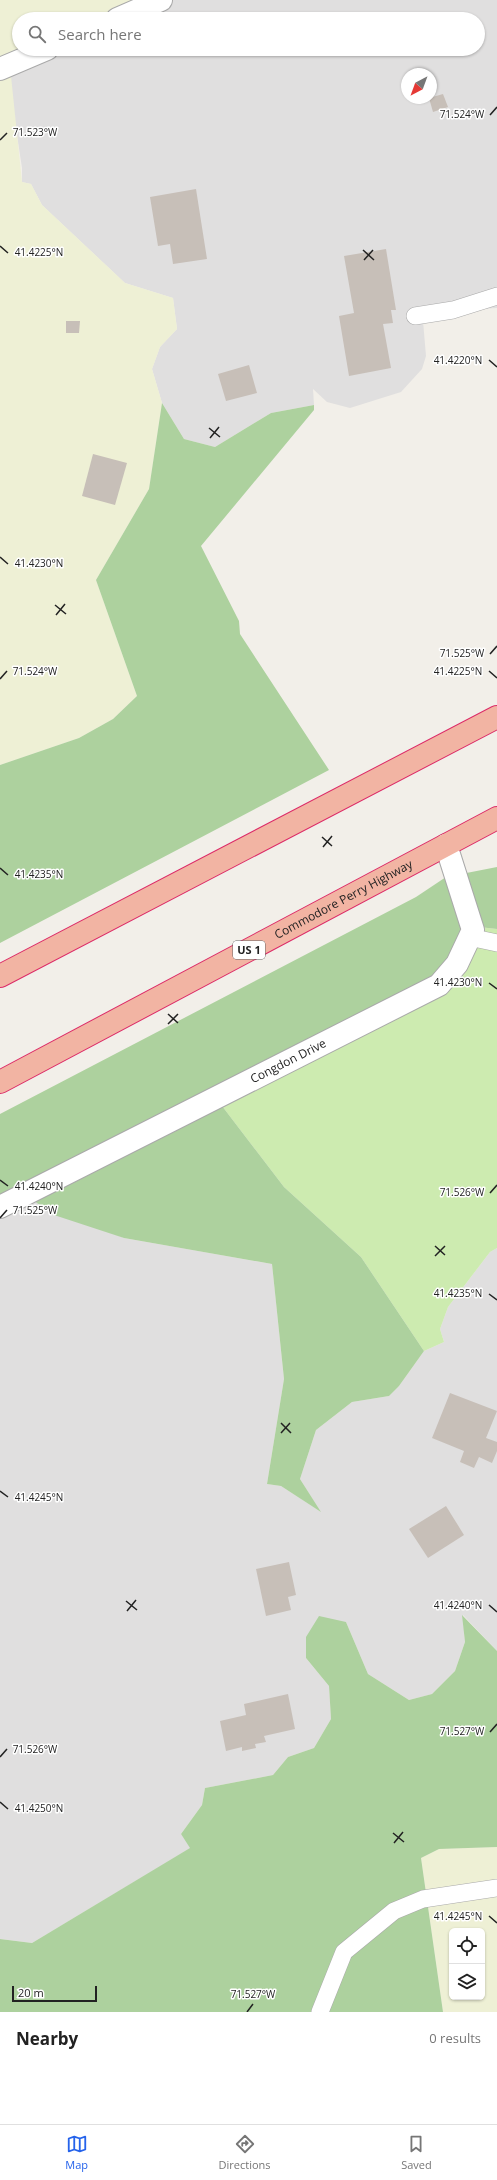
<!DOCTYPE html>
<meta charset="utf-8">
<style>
body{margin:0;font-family:"Open Sans",sans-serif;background:#f2f2f2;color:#222}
.controls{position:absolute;right:12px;bottom:12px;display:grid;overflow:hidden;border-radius:6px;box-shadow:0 1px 3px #0004}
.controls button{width:36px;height:36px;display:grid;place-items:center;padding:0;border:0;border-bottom:1px solid #e0e0e0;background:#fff;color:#222;font:20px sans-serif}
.compass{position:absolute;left:401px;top:68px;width:36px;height:36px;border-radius:50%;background:#fff;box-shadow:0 1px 3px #0004;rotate:221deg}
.scale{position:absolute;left:12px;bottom:10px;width:85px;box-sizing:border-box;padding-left:4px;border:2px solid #222;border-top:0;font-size:11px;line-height:14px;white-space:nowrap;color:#222;-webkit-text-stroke:3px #fff;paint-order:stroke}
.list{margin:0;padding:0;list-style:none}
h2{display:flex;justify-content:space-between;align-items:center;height:52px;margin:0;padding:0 16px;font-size:17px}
h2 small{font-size:13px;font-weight:400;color:#767676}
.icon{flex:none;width:22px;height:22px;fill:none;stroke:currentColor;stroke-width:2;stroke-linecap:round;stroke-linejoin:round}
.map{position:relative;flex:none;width:497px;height:2012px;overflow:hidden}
.search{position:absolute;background:#fff;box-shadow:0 1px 3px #0004;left:12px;right:12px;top:12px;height:44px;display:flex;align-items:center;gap:10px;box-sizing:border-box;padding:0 14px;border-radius:22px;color:#767676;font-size:15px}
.sheet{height:112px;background:#fff}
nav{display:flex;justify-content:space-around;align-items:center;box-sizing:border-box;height:56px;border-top:1px solid #e0e0e0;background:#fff;font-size:11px;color:#767676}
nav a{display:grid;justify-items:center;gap:2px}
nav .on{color:#2563eb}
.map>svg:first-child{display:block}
.residential{fill:#e0dfdf;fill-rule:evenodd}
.farmland{fill:#eef0d5;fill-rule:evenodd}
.grass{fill:#cdebb0}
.forest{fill:#add19e}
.building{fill:#c7bfb8}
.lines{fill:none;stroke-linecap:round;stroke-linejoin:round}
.service-casing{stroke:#a9a9a9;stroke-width:18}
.minor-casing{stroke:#a9a9a9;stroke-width:24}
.tertiary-casing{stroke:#a9a9a9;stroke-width:24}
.trunk-casing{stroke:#dc2a67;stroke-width:24}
.service{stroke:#fff;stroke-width:17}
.minor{stroke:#fff;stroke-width:22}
.tertiary{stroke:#fff;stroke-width:22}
.trunk{stroke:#f2b4a3;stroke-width:22}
.ticks{fill:none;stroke:#222;stroke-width:1.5}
.labels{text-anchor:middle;stroke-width:3;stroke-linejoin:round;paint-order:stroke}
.shield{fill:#fff;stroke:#646464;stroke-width:1}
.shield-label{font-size:11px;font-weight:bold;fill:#222}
.street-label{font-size:12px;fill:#222;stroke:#fff}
.ticks-label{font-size:10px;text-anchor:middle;fill:#222;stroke:#fff;stroke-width:3;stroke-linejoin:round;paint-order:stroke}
</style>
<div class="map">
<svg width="497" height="2012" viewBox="0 0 497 2012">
<rect width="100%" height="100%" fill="#f2efe9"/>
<g class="residential">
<path d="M 166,0 L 497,0 L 497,308 L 430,312 L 423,321 L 426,356 L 422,369 L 401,392 L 350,408 L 327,402 L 313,389 L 314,405 L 271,413 L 215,447 L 184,439 L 162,403 L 152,369 L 160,347 L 177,329 L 173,298 L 125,283 L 42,205 L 31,184 L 22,182 L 22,168 L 7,70 L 52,49 L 478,49 L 478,19 L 122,19 ZM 407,74 L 431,74 L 431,98 L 407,98 Z"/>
<path d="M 30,1198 L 124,1238 L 272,1264 L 284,1379 L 267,1484 L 281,1486 L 320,1511 L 300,1479 L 316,1430 L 352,1402 L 389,1396 L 399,1386 L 424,1351 L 444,1342 L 440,1329 L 448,1307 L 490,1252 L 497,1248 L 497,1651 L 463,1615 L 465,1642 L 455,1671 L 432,1694 L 409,1700 L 368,1674 L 346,1622 L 306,1658 L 329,1686 L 331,1719 L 314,1748 L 288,1757 L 273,1775 L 205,1788 L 202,1805 L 181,1834 L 191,1848 L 32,1943 L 0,1939 L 0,1210 Z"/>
</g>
<g class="farmland">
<path d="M 0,0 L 166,0 L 122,19 L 19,19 L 19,49 L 11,76 L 22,182 L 31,184 L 42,205 L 125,283 L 173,298 L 177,329 L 160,347 L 152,369 L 162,403 L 149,489 L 96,580 L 137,696 L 113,719 L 79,738 L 0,765 Z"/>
<path d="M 497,1847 L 497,2012 L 443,2012 L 421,1858 L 439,1849 ZM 452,1931 L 482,1931 L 482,1997 L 452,1997 Z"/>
</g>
<path class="grass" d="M 479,927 L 497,929 L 497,1248 L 490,1252 L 448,1307 L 440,1329 L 444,1342 L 424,1351 L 361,1257 L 284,1187 L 219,1102 Z"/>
<g class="forest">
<path d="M 162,403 L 184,439 L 215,447 L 271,413 L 314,405 L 314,410 L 201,546 L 239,621 L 240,634 L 329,770 L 0,943 L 0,765 L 79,738 L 113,719 L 137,696 L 96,580 L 149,489 Z"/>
<path d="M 497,867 L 497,929 L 479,927 L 443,977 L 219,1102 L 284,1187 L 361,1257 L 424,1351 L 399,1386 L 389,1396 L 352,1402 L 316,1430 L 300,1479 L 321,1512 L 281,1486 L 267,1484 L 284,1379 L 272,1264 L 124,1238 L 54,1215 L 30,1198 L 0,1210 L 0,1114 L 416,897 L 446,877 Z"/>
<path d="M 462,1615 L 497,1651 L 497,1847 L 439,1849 L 421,1858 L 443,2012 L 0,2012 L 0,1939 L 32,1943 L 190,1848 L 181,1834 L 202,1805 L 205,1788 L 273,1775 L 288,1757 L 314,1748 L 331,1719 L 329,1686 L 306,1658 L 306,1637 L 319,1616 L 346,1622 L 368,1674 L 409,1700 L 432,1694 L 455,1671 L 465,1642 Z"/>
</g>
<g class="building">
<path d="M 443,94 L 448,107 L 433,112 L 429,98 Z"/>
<path d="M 196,189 L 207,259 L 173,264 L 170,244 L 158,246 L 150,197 Z"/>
<path d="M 386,249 L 396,310 L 391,310 L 393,323 L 383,324 L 391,368 L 349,376 L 339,316 L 354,313 L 344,256 Z"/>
<path d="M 66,321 L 80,321 L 79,333 L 66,333 Z"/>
<path d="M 249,365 L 257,393 L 226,401 L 218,374 Z"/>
<path d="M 93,454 L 127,463 L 115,505 L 82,496 Z"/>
<path d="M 450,1393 L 497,1411 L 486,1438 L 497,1442 L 497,1451 L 492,1463 L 479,1457 L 474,1468 L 460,1462 L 464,1451 L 432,1438 Z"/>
<path d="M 446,1506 L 464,1535 L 428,1558 L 409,1529 Z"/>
<path d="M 289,1562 L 296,1595 L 288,1597 L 291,1610 L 266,1616 L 256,1569 Z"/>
<path d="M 288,1694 L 295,1729 L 264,1736 L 266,1742 L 255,1744 L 256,1748 L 242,1751 L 242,1747 L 226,1751 L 220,1721 L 246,1715 L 244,1704 Z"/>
</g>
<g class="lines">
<g class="service-casing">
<g id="service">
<path d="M 415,316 L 453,310 L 497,296"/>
<path d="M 469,937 L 497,943"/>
<path d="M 320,2012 L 344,1952 L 394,1911 L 423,1899 L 497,1888"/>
</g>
</g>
<g class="minor-casing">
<g id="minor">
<path id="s1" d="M 0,1207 L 439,985 L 457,964 L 473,930 L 446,845"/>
</g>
</g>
<g class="tertiary-casing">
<g id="tertiary">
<path d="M 117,19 L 161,0"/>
<path d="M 0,69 L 47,49"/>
</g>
</g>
<g class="trunk-casing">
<g id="trunk">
<path d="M 0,976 L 497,717"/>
<path id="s2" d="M 0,1082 L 497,818"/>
</g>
</g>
<use href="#service" class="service"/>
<use href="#minor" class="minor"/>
<use href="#tertiary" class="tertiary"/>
<use href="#trunk" class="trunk"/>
</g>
<path class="ticks" d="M 490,115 L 497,107M 0,140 L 7,133M 0,246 L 8,253M 363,250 L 374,260M 364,260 L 373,250M 489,360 L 497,367M 209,428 L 220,437M 210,438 L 219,427M 0,557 L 8,564M 55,605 L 66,614M 56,615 L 65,604M 490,654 L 497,646M 489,671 L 497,678M 0,679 L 7,671M 322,837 L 332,846M 323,847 L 332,836M 0,868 L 8,875M 489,983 L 497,989M 168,1014 L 178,1023M 168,1024 L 178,1014M 0,1180 L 8,1186M 490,1193 L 497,1185M 0,1218 L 7,1210M 435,1246 L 445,1255M 435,1256 L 445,1246M 489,1294 L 497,1300M 281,1423 L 291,1433M 281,1433 L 290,1423M 0,1491 L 8,1497M 126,1601 L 137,1610M 489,1605 L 497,1612M 127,1611 L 136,1600M 490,1732 L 497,1724M 0,1757 L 7,1749M 0,1802 L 8,1809M 393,1833 L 404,1842M 394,1843 L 403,1832M 489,1916 L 497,1923M 247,2012 L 253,2004"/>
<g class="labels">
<rect class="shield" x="233" y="941" width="32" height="18" rx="3"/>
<g class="shield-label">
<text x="249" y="954">US 1</text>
</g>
<g class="street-label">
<text dy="4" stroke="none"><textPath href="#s2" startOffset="389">Commodore Perry Highway</textPath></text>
<text dy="4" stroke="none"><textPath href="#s1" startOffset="323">Congdon Drive</textPath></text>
</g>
</g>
<g class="ticks-label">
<text x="462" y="118">71.524°W</text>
<text x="35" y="136">71.523°W</text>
<text x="39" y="256">41.4225°N</text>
<text x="458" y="364">41.4220°N</text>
<text x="39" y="567">41.4230°N</text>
<text x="462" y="657">71.525°W</text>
<text x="458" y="675">41.4225°N</text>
<text x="35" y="675">71.524°W</text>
<text x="39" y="878">41.4235°N</text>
<text x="458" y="986">41.4230°N</text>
<text x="39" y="1190">41.4240°N</text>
<text x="462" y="1196">71.526°W</text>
<text x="35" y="1214">71.525°W</text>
<text x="458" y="1297">41.4235°N</text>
<text x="39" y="1501">41.4245°N</text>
<text x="458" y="1609">41.4240°N</text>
<text x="462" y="1735">71.527°W</text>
<text x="35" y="1753">71.526°W</text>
<text x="39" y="1812">41.4250°N</text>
<text x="458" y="1920">41.4245°N</text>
<text x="253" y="1998">71.527°W</text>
</g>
</svg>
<div class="controls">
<button><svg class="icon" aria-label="locate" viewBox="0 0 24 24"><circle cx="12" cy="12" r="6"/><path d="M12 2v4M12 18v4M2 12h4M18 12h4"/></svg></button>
<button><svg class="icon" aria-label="layers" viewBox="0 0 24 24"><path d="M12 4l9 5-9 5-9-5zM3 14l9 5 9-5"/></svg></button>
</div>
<svg class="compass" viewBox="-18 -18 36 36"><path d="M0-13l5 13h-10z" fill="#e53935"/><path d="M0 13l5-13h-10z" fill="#767676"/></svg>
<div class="scale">20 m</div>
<div class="search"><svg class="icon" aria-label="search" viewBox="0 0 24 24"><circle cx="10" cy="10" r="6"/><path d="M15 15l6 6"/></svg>Search here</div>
</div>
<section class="sheet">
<h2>Nearby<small>0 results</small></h2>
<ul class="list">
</ul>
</section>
<nav>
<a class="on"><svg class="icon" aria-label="map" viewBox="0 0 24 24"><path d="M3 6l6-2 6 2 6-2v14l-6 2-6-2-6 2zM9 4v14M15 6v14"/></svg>Map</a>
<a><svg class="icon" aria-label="directions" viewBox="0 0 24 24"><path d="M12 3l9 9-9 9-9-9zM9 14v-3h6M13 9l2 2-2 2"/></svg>Directions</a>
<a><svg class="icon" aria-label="saved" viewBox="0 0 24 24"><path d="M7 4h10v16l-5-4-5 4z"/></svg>Saved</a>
</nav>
